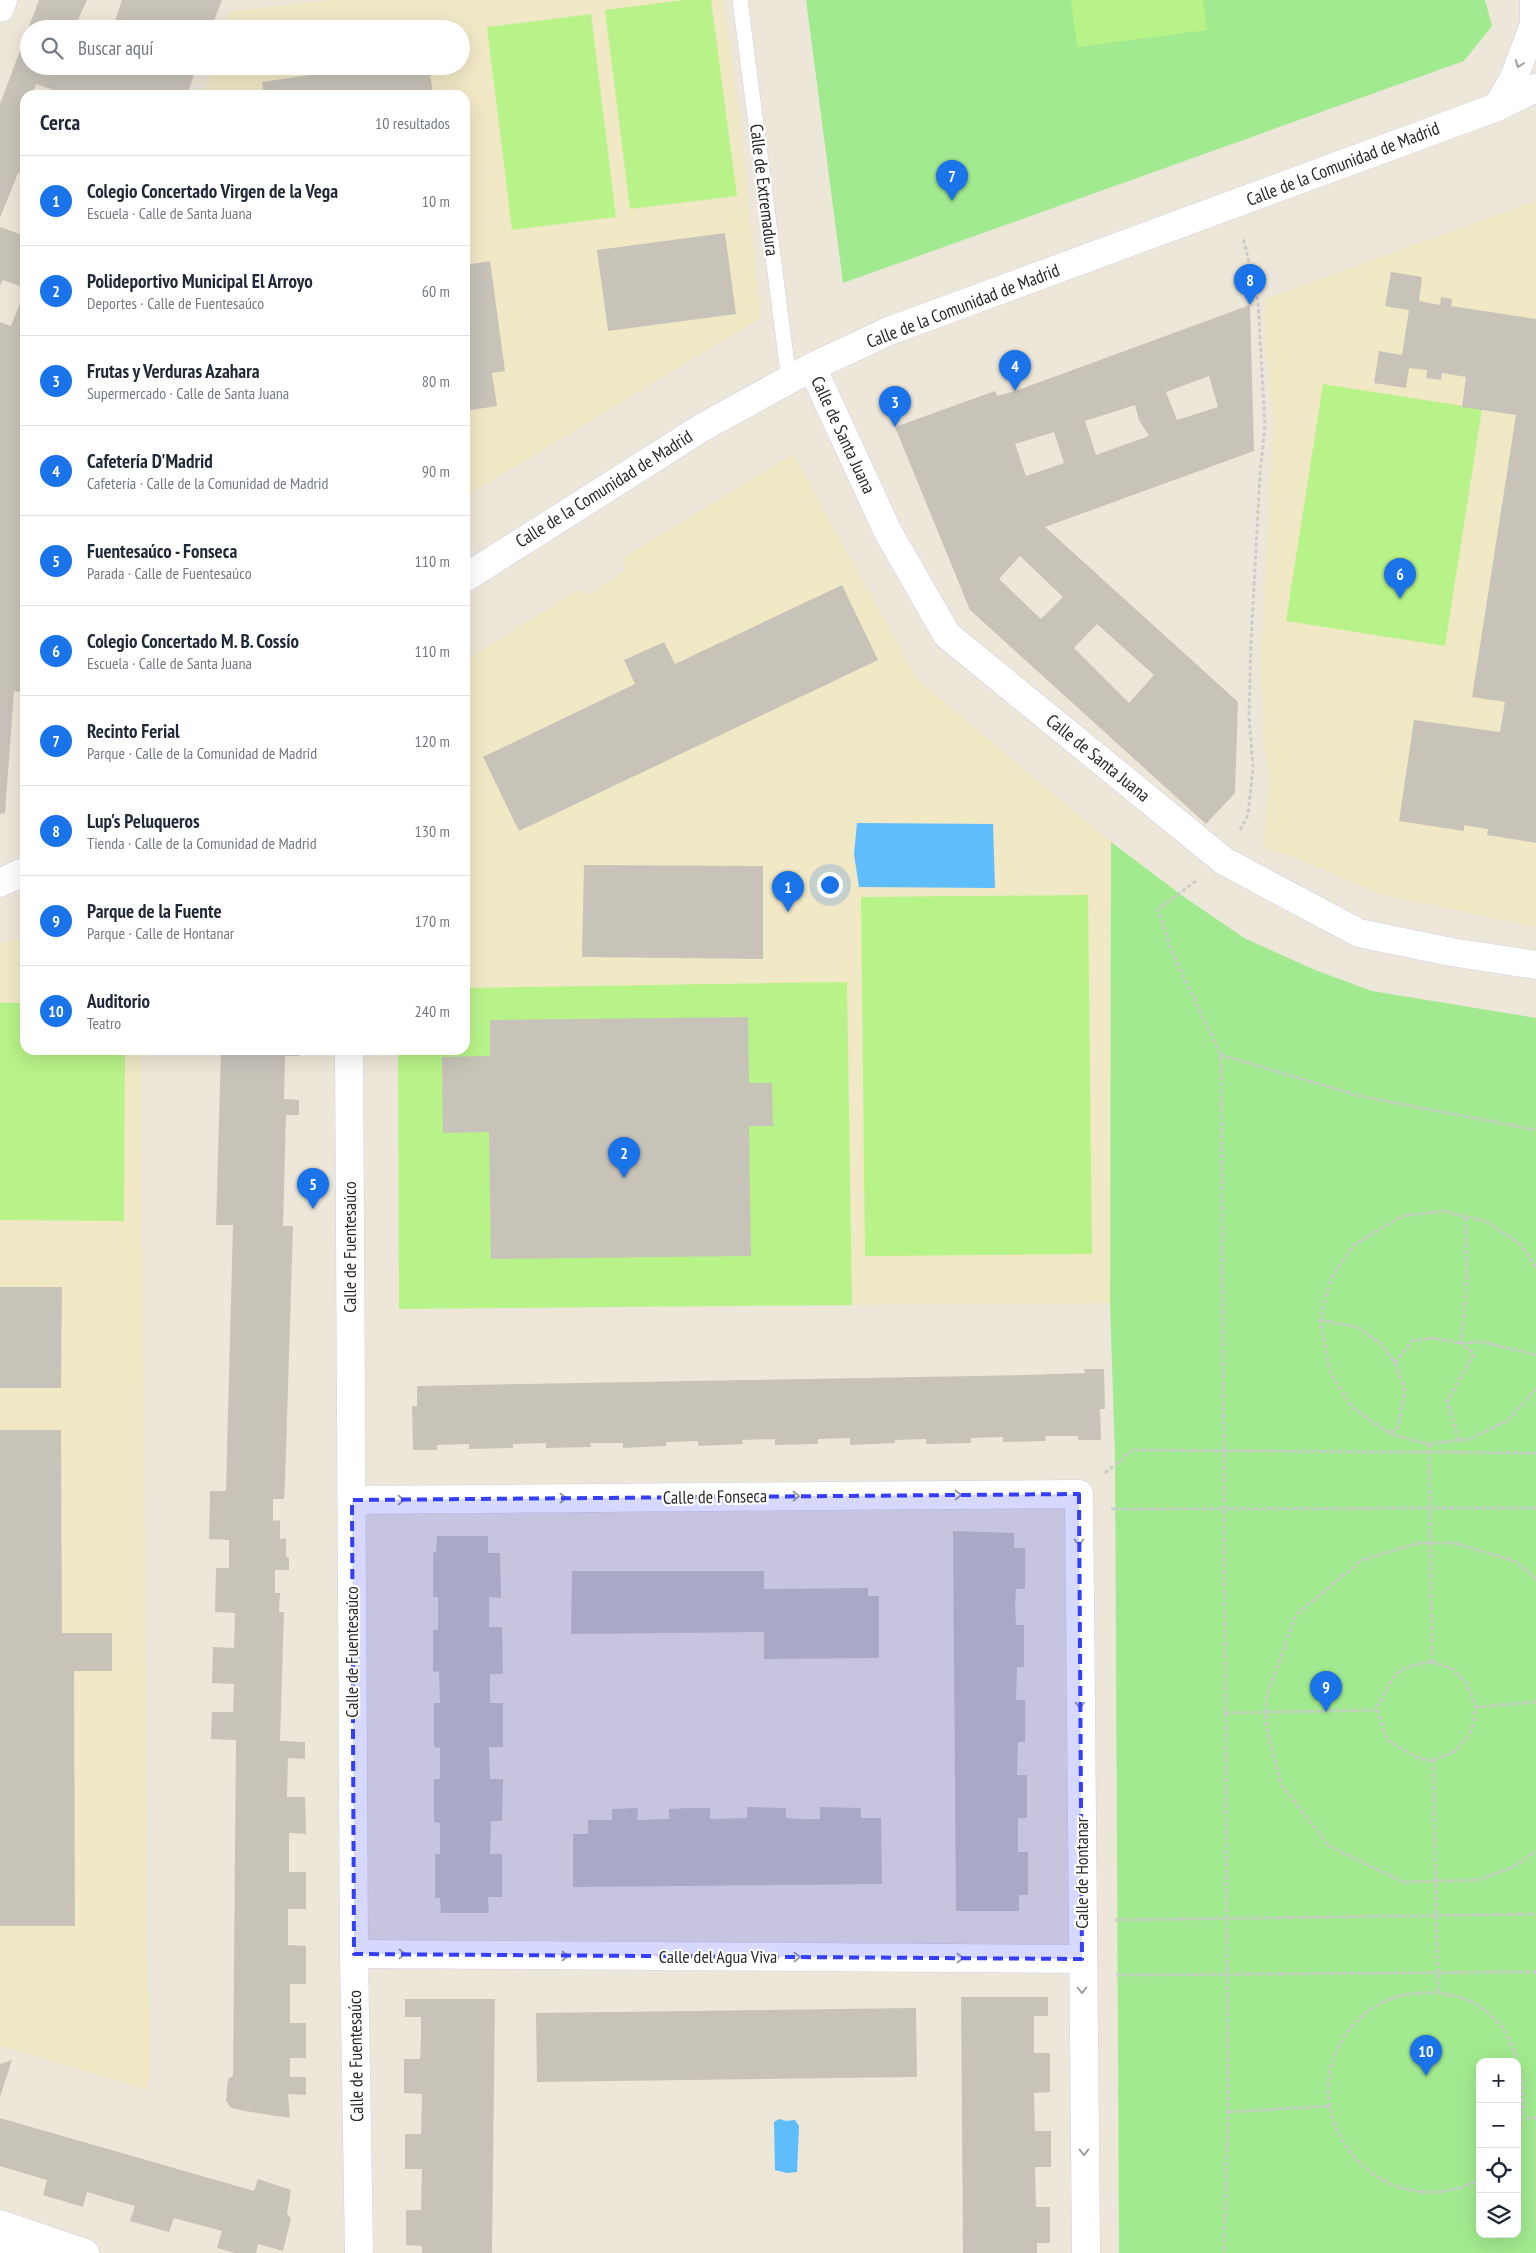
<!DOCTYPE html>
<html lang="es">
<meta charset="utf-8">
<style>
body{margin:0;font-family:"PT Sans Narrow",sans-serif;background:#f6f6f7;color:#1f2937}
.controls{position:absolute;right:15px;bottom:15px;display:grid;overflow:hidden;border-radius:10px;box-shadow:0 5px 20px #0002}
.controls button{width:45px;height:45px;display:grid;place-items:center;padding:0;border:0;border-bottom:1px solid #e0e1e3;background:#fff;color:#1f2937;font:25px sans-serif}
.you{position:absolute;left:829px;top:884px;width:18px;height:18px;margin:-12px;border:4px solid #fff;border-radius:50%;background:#1a73e8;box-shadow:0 0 0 8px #1a73e833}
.badge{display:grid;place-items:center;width:32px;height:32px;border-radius:50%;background:#1a73e8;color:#fff;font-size:16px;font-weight:700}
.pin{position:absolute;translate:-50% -41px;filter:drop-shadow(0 1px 2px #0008)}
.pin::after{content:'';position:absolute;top:26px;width:18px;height:15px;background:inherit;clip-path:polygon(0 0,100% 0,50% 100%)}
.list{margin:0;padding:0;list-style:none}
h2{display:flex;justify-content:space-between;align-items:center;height:65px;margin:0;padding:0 20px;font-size:21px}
h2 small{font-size:16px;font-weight:400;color:#747a83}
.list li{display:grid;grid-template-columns:32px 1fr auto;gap:15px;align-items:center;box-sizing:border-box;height:90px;padding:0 20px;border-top:1px solid #e0e1e3}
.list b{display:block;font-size:19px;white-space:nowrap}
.list p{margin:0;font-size:16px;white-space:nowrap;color:#747a83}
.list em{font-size:16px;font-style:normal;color:#747a83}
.icon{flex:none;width:28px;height:28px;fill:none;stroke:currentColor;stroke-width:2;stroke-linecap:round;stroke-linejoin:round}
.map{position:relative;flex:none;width:1536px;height:2253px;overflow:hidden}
.search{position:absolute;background:#fff;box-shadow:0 5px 20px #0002;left:20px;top:20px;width:450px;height:55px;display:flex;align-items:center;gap:12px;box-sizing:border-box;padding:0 18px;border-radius:28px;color:#747a83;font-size:19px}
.panel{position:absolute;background:#fff;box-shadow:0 5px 20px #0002;left:20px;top:90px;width:450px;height:965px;border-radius:15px}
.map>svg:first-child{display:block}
.education{fill:#f1e8c6}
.green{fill:#a2ea8f;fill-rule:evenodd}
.pitch{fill:#b8f389}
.water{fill:#5fbdfb}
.building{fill:#c8c3b9;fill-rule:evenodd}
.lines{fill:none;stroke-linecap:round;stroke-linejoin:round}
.lane-casing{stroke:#cecfe4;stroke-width:16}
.street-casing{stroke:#cecfe4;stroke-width:29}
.secondary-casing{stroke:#cecfe4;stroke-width:29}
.path{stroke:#ccc;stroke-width:3;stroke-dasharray:4 2.5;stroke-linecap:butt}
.lane{stroke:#fff;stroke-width:15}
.street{stroke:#fff;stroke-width:28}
.secondary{stroke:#fff;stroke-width:28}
.oneway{stroke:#9f9f9f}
.marked{fill:#333eff;fill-opacity:0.2;stroke:#333eff;stroke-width:4;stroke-dasharray:10 6;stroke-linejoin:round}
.labels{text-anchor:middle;stroke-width:4.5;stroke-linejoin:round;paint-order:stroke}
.street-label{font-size:18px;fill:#292929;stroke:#fff}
</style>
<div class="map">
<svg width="1536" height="2253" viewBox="0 0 1536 2253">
<rect width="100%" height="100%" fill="#ede7d9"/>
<g class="education">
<path d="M 332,0 L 723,0 L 735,79 L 761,318 L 465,497 L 465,95 L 203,95 L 213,66 L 461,66 L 461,29 L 225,29 L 231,11 Z"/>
<path d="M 1536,201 L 1536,927 L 1382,895 L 1289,855 L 1263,848 L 1270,777 L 1262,733 L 1264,726 L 1261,663 L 1274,418 L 1265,347 L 1265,299 Z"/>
<path d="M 793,454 L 917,679 L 1111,842 L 1110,1303 L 852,1305 L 847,983 L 465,988 L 465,661 L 579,589 L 588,595 L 624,571 L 624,557 Z"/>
<path d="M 25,936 L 25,1050 L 141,1050 L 149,2090 L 0,2046 L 0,944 Z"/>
</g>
<g class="green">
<path d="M 806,0 L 1485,0 L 1492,26 L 1464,61 L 843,283 Z"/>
<path d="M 1111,842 L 1180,894 L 1244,938 L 1315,970 L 1372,991 L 1536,1018 L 1536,2253 L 1119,2253 L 1115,1457 L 1110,1303 ZM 1480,2062 L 1517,2062 L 1517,2234 L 1480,2234 Z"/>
</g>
<g class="pitch">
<path d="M 684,0 L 711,0 L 737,196 L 630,209 L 605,10 Z"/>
<path d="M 1071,0 L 1203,0 L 1207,30 L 1077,47 Z"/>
<path d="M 591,14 L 616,217 L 512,230 L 487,27 Z"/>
<path d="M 1323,384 L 1482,409 L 1445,646 L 1286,621 Z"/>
<path d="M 1088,895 L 1092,1254 L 865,1256 L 861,897 Z"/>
<path d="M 847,982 L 852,1305 L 399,1309 L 398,1050 L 465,1050 L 465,988 Z"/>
<path d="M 0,1003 L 25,1003 L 25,1050 L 125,1050 L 124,1221 L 0,1220 Z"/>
</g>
<g class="water">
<path d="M 857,823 L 993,824 L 995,888 L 859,887 L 854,854 Z"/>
<path d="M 779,2119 L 786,2121 L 795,2120 L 799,2126 L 797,2172 L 787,2173 L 775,2170 L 774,2122 Z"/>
</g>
<g class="building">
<path d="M 39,0 L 87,0 L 74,29 L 29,29 L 29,66 L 197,66 L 187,95 L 62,95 L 62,93 L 36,84 L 32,95 L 25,95 L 25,115 L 20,129 L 25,131 L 25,175 L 18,173 L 0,218 L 0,104 Z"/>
<path d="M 122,0 L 222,0 L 211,29 L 112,29 Z"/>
<path d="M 371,66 L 429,66 L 433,95 L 264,95 L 262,82 Z"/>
<path d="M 0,227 L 25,236 L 25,288 L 3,280 L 0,286 Z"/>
<path d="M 725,233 L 736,314 L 608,331 L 597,250 Z"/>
<path d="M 490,261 L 505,371 L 492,373 L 497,406 L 465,411 L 465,265 Z"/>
<path d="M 1391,272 L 1422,277 L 1419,301 L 1440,305 L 1441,297 L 1452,299 L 1451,306 L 1536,319 L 1536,843 L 1487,835 L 1488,829 L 1464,825 L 1464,831 L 1399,821 L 1414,720 L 1500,732 L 1505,702 L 1472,697 L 1516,415 L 1462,407 L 1466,377 L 1442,373 L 1441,380 L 1426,378 L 1427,370 L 1409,368 L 1406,388 L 1374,383 L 1379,351 L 1402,355 L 1409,310 L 1385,306 Z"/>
<path d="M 25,291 L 25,693 L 14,691 L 5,813 L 0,814 L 0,322 L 11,326 Z"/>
<path d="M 1250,305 L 1254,451 L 1045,527 L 1238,702 L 1235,793 L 1206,824 L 970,610 L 895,427 L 995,391 L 998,396 L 1015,391 ZM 1209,376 L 1218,407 L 1177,420 L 1166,392 ZM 1135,405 L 1139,420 L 1149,436 L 1096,455 L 1085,421 ZM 1054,432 L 1064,463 L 1026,476 L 1015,444 ZM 1020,556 L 1063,597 L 1041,619 L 999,579 ZM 1097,624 L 1154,675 L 1129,703 L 1074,648 Z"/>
<path d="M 842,585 L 878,660 L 519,831 L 483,757 L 635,684 L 624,660 L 664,642 L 675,664 Z"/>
<path d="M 584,865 L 763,866 L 763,959 L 582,957 Z"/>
<path d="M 748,1017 L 749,1083 L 772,1083 L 773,1126 L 749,1126 L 751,1256 L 491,1259 L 489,1132 L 443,1133 L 442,1057 L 490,1056 L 490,1020 Z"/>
<path d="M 221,1050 L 299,1050 L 299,1056 L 285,1056 L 284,1099 L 299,1100 L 299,1115 L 286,1115 L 283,1226 L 293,1226 L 285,1484 L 284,1499 L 273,1499 L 273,1521 L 280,1520 L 280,1539 L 286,1538 L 286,1557 L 289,1558 L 289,1570 L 275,1570 L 275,1593 L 280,1593 L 279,1612 L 284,1612 L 280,1741 L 305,1742 L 305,1759 L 288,1758 L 287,1797 L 305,1797 L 306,1834 L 289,1833 L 289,1872 L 306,1872 L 306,1909 L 288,1909 L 288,1945 L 306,1946 L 306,1984 L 290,1984 L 290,2023 L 306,2023 L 306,2058 L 290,2058 L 290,2077 L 306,2077 L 306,2095 L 288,2094 L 290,2118 L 245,2111 L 231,2108 L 226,2101 L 228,2079 L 233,2076 L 236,1740 L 211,1739 L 212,1712 L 233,1712 L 234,1684 L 212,1683 L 213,1647 L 234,1648 L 235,1613 L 215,1612 L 216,1568 L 229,1568 L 229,1540 L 209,1539 L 210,1491 L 226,1491 L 233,1225 L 216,1225 Z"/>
<path d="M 0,1287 L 62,1287 L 61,1388 L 0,1388 Z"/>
<path d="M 1084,1369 L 1104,1369 L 1105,1409 L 1100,1409 L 1101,1440 L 1078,1440 L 1078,1436 L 1045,1436 L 1046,1441 L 1003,1442 L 1003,1437 L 971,1438 L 971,1443 L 926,1444 L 926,1439 L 895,1440 L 895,1443 L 850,1445 L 850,1438 L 818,1439 L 818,1444 L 775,1445 L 775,1439 L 742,1440 L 743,1444 L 698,1446 L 698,1441 L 666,1442 L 666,1446 L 623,1448 L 623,1443 L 590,1443 L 591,1447 L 546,1448 L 546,1443 L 513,1444 L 513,1448 L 469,1449 L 469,1444 L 437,1445 L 437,1450 L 413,1450 L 412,1406 L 417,1406 L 417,1386 L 1025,1375 L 1085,1373 Z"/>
<path d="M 0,1430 L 61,1430 L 62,1633 L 112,1633 L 112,1671 L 74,1671 L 75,1926 L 0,1926 Z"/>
<path d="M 953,1531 L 1014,1533 L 1014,1548 L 1025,1548 L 1025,1589 L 1016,1589 L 1015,1606 L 1016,1625 L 1024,1625 L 1024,1667 L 1017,1667 L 1016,1700 L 1025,1700 L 1025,1742 L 1018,1742 L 1017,1775 L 1027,1775 L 1027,1818 L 1018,1818 L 1018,1852 L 1028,1852 L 1028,1895 L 1019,1895 L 1019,1911 L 956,1911 Z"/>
<path d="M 437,1536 L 488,1536 L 488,1553 L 500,1553 L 501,1598 L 489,1597 L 489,1627 L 502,1627 L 503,1674 L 490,1674 L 490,1703 L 503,1703 L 503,1747 L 489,1747 L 490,1779 L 503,1779 L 502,1821 L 491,1821 L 490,1854 L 502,1854 L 502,1897 L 488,1897 L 489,1913 L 441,1913 L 440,1898 L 435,1898 L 435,1854 L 440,1854 L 440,1823 L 434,1822 L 434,1779 L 440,1779 L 440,1748 L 434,1747 L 434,1703 L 440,1703 L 439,1671 L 433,1672 L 433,1630 L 438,1630 L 438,1597 L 433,1597 L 433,1553 L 436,1552 Z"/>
<path d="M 572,1571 L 764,1571 L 764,1589 L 868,1588 L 868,1596 L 879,1596 L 879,1658 L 764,1659 L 764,1632 L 571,1634 Z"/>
<path d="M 747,1807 L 786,1808 L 786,1818 L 806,1819 L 820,1819 L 820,1807 L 861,1808 L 861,1818 L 881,1818 L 882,1884 L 573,1887 L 573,1834 L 588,1834 L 588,1820 L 612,1820 L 612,1809 L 638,1808 L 637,1820 L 669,1819 L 669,1809 L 688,1808 L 710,1808 L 710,1819 L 747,1818 Z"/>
<path d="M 961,1997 L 1048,1997 L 1048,2016 L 1034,2016 L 1034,2053 L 1050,2053 L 1050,2092 L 1034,2093 L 1035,2131 L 1051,2131 L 1051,2167 L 1035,2167 L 1036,2207 L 1050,2207 L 1050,2243 L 1037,2243 L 1037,2253 L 963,2253 Z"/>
<path d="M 405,1999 L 495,1999 L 492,2253 L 422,2253 L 422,2246 L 406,2245 L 406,2210 L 421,2210 L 422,2169 L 405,2169 L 405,2134 L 421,2134 L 422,2094 L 404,2093 L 404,2059 L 420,2059 L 421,2038 L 421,2017 L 405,2017 Z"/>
<path d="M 916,2008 L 917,2077 L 537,2082 L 536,2013 Z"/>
<path d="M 12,2060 L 0,2097 L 0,2064 Z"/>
<path d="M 0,2118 L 254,2191 L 258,2179 L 291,2190 L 287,2214 L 291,2218 L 283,2251 L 258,2244 L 256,2253 L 235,2253 L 217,2248 L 222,2231 L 174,2218 L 169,2232 L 151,2227 L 130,2221 L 135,2206 L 87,2192 L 83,2207 L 43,2195 L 47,2180 L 0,2166 Z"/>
</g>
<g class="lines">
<g class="lane-casing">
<path id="lane" d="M 740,0 L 789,380"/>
</g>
<g class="street-casing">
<g id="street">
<path d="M 812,367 L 888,532 L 947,635 L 1224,861 L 1359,933 L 1451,952 L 1536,965"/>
<path d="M 349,1050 L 354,1954 L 359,2253"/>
<path d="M 352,1500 L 1079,1494 L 1086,2253"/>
<path d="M 354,1954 L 1082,1959"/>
<path d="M 0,2224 L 85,2253"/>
<path d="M 2,2253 L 55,2243"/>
</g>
</g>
<g class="secondary-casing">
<g id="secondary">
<path d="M 0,8 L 3,0"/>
<path d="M 1497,107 L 1513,80 L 1534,25 L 1534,0"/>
<path d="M 465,578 L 703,427 L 812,367 L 889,331 L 1497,107 L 1536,88"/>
<path d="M 0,883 L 25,871"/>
</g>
</g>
<g class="path">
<path d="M 1240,830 L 1248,815 L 1253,767 L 1249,717 L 1251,642 L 1260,474 L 1265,425 L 1258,301 L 1243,237"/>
<path d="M 1196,881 L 1158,909 L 1174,957 L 1221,1055 L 1228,2112 L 1224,2253"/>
<path d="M 1221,1055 L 1360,1096 L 1536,1130"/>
<path d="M 1536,1267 L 1519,1243 L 1485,1221 L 1443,1211 L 1402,1216 L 1354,1245 L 1331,1278 L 1320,1320 L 1330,1372 L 1352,1407 L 1390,1434 L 1429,1444 L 1470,1439 L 1507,1421 L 1536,1389"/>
<path d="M 1320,1320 L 1358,1327 L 1381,1344 L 1395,1363 L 1405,1390 L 1398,1427 L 1390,1433"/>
<path d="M 1395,1363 L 1412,1341 L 1432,1338 L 1461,1343 L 1482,1342 L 1536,1355"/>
<path d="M 1459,1440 L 1447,1401 L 1474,1354 L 1461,1343 L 1467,1279 L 1465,1216"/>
<path d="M 1429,1444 L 1432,1662"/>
<path d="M 1105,1473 L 1133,1450 L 1536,1453"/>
<path d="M 1111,1509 L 1536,1508"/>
<path d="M 1536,1579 L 1517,1562 L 1455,1543 L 1419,1543 L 1362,1560 L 1296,1615 L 1267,1695 L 1266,1726 L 1281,1784 L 1329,1846 L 1403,1882 L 1479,1880 L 1513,1867 L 1536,1851"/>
<path d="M 1432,1662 L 1451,1668 L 1466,1682 L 1476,1707 L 1472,1730 L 1456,1751 L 1433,1760 L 1420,1759 L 1387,1740 L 1377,1710 L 1378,1705 C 1395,1674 1395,1667 1432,1662 Z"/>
<path d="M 1476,1707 L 1536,1702"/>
<path d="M 1225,1713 L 1377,1710"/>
<path d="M 1433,1760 L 1438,1992"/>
<path d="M 1115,1920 L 1536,1914"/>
<path d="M 1116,1975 L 1536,1972"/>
<path d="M 1228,2112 L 1330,2106"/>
<path d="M 1527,2118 L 1536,2118"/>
<path d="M 1480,2179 C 1467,2187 1451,2191 1437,2192 C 1349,2197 1293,2091 1354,2024 C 1371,2005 1395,1994 1421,1993 C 1506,1988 1536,2067 1517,2142"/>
</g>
<use href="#lane" class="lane"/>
<use href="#street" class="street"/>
<use href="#secondary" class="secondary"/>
</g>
<defs><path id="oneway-chevron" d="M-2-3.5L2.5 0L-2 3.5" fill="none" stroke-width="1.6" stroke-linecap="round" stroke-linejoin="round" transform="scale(1.25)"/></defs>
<g class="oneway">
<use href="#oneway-chevron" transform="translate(1519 64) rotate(111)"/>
<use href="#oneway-chevron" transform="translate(958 1495) rotate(-1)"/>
<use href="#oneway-chevron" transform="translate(796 1496) rotate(-1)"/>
<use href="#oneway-chevron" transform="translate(563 1498) rotate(-1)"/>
<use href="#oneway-chevron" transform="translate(401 1500)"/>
<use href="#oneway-chevron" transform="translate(1079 1542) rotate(90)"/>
<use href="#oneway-chevron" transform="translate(1080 1705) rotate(90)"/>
<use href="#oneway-chevron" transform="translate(402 1954) rotate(1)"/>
<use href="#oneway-chevron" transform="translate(565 1956)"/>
<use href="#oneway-chevron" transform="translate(797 1957)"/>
<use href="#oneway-chevron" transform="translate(960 1958)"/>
<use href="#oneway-chevron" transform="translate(1082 1990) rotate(90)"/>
<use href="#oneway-chevron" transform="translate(1084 2152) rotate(89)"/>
</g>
<path class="marked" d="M 1079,1494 L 1082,1959 L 354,1954 L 352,1500 Z"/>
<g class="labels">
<g class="street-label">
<text transform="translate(1343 164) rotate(-21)" y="6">Calle de la Comunidad de Madrid</text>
<text transform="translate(764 190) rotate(83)" y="6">Calle de Extremadura</text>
<text transform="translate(963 306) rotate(-21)" y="6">Calle de la Comunidad de Madrid</text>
<text transform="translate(843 435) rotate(65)" y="6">Calle de Santa Juana</text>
<text transform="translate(604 489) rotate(-32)" y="6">Calle de la Comunidad de Madrid</text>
<text transform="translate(1098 758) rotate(39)" y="6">Calle de Santa Juana</text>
<text transform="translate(350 1247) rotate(-90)" y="6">Calle de Fuentesaúco</text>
<text transform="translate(715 1497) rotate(-1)" y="6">Calle de Fonseca</text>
<text transform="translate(352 1652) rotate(-90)" y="6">Calle de Fuentesaúco</text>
<text transform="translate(1082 1873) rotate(-90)" y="6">Calle de Hontanar</text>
<text x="718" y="1963">Calle del Agua Viva</text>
<text transform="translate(356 2056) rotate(-91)" y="6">Calle de Fuentesaúco</text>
</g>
</g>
</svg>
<div class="controls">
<button>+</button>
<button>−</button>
<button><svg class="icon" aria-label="locate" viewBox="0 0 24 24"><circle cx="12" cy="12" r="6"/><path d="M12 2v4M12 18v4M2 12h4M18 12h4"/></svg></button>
<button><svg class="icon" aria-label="layers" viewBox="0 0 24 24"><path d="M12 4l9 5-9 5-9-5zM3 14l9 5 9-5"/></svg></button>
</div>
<div class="you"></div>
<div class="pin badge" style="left:788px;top:912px">1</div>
<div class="pin badge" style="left:624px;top:1178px">2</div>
<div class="pin badge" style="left:895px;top:427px">3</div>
<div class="pin badge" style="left:1015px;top:391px">4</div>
<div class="pin badge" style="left:313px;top:1209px">5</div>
<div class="pin badge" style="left:1400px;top:599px">6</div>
<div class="pin badge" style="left:952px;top:201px">7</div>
<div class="pin badge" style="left:1250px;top:305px">8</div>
<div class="pin badge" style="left:1326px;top:1712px">9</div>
<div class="pin badge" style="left:1426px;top:2076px">10</div>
<div class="search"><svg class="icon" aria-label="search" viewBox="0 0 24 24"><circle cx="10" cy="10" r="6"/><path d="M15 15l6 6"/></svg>Buscar aquí</div>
<section class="panel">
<h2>Cerca<small>10 resultados</small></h2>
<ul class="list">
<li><span class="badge">1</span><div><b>Colegio Concertado Virgen de la Vega</b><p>Escuela · Calle de Santa Juana</p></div><em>10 m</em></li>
<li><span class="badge">2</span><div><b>Polideportivo Municipal El Arroyo</b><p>Deportes · Calle de Fuentesaúco</p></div><em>60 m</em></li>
<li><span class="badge">3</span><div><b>Frutas y Verduras Azahara</b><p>Supermercado · Calle de Santa Juana</p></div><em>80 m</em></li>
<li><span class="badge">4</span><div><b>Cafetería D'Madrid</b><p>Cafetería · Calle de la Comunidad de Madrid</p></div><em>90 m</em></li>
<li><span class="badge">5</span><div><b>Fuentesaúco - Fonseca</b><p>Parada · Calle de Fuentesaúco</p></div><em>110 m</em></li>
<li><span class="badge">6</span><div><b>Colegio Concertado M. B. Cossío</b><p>Escuela · Calle de Santa Juana</p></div><em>110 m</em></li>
<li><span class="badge">7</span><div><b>Recinto Ferial</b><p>Parque · Calle de la Comunidad de Madrid</p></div><em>120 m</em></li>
<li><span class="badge">8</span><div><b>Lup's Peluqueros</b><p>Tienda · Calle de la Comunidad de Madrid</p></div><em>130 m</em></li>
<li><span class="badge">9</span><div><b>Parque de la Fuente</b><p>Parque · Calle de Hontanar</p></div><em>170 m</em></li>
<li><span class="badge">10</span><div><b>Auditorio</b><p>Teatro</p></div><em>240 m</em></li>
</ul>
</section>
</div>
